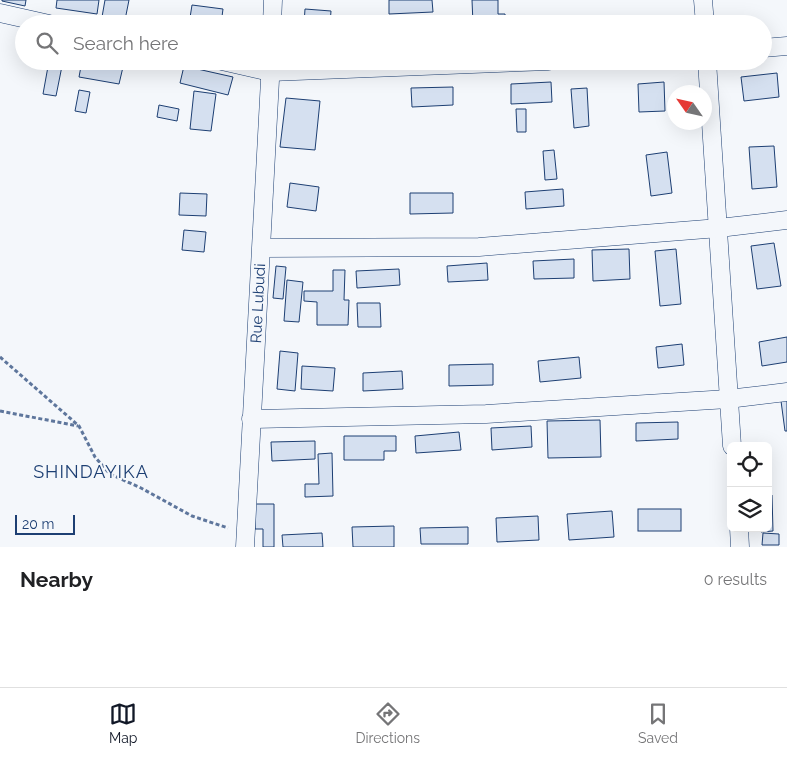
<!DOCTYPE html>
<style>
body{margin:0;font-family:Raleway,sans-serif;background:#f2f2f2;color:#202124}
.controls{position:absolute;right:15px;bottom:15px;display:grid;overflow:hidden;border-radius:8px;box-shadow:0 5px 20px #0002}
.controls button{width:45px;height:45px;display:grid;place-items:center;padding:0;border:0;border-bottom:1px solid #e0e0e0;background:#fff;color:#202124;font:25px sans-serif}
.compass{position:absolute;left:667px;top:85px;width:45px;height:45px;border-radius:50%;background:#fff;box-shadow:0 5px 20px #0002;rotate:304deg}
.scale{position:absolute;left:15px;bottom:12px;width:60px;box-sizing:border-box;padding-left:5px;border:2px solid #1d3f73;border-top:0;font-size:14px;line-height:18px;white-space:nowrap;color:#1d3f73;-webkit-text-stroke:4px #f4f7fb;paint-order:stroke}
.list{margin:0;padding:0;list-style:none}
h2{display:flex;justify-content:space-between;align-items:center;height:65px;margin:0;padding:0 20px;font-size:21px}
h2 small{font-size:16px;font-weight:400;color:#757577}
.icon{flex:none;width:28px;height:28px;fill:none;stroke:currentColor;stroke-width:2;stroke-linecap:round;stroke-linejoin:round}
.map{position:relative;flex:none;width:787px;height:547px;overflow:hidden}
.search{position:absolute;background:#fff;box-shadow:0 5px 20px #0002;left:15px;right:15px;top:15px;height:55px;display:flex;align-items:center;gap:12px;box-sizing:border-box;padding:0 18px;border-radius:28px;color:#757577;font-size:19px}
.sheet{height:140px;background:#fff}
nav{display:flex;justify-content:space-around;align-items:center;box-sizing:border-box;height:70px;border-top:1px solid #e0e0e0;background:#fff;font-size:14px;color:#757577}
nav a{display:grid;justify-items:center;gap:2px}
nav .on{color:#111827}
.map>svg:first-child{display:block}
.building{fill:#d5e0f0;stroke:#1d3f73}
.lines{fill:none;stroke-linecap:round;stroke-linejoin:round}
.minor-casing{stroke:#1d3f73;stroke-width:19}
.path{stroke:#5e769c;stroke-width:3;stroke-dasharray:4 2.5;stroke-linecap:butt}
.minor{stroke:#f4f7fb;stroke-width:18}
.labels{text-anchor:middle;stroke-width:4;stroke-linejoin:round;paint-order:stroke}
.street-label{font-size:15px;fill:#1d3f73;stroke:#f4f7fb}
.quarter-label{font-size:18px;letter-spacing:1px;fill:#1d3f73;stroke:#f4f7fb}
</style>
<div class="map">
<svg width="787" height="547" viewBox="0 0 787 547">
<rect width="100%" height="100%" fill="#f4f7fb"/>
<g class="building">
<path d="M 2,0 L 26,0 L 25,6 L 2,1 Z"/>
<path d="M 57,0 L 99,0 L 97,14 L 56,8 Z"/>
<path d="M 105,0 L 129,0 L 125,20 L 102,17 Z"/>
<path d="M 389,0 L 432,0 L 433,12 L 389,14 Z"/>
<path d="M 472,0 L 498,0 L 498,14 L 505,14 L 506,24 L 473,24 Z"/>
<path d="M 192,5 L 223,9 L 221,24 L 189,24 Z"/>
<path d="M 305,9 L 331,11 L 330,24 L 304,24 Z"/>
<path d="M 49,61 L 63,61 L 56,96 L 43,94 Z"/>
<path d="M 82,61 L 92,61 L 123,67 L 119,84 L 79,77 Z"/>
<path d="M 184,66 L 233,77 L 228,95 L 180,83 Z"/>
<path d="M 777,73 L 779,97 L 744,101 L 741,77 Z"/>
<path d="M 551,82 L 552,102 L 511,104 L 511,84 Z"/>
<path d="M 664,82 L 665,111 L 639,112 L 638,84 Z"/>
<path d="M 453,87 L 453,105 L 412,107 L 411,88 Z"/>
<path d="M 587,88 L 589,126 L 574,128 L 571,89 Z"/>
<path d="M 79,90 L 90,92 L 86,113 L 75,111 Z"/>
<path d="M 194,91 L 216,94 L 211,131 L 190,129 Z"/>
<path d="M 286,98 L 320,101 L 315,150 L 280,147 Z"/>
<path d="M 159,105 L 179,109 L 177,121 L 157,117 Z"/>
<path d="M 516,109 L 526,109 L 526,132 L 517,132 Z"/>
<path d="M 774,146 L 777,187 L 752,189 L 749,147 Z"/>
<path d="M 554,150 L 557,179 L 545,180 L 543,151 Z"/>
<path d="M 667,152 L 672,193 L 651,196 L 646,155 Z"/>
<path d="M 290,183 L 319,187 L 316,211 L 287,207 Z"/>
<path d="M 563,189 L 564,206 L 526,209 L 525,192 Z"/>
<path d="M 180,193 L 207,194 L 206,216 L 179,215 Z"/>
<path d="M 410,193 L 453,193 L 453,213 L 410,214 Z"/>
<path d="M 184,230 L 206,232 L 204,252 L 182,250 Z"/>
<path d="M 774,243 L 781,286 L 757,289 L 751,246 Z"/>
<path d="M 629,249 L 630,279 L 593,281 L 592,250 Z"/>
<path d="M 676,249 L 681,304 L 660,306 L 655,251 Z"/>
<path d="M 574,259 L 574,278 L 534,279 L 533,261 Z"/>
<path d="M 487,263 L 488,280 L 448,282 L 447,266 Z"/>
<path d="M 276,266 L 286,267 L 283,299 L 273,298 Z"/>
<path d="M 399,269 L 400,285 L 357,288 L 356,271 Z"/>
<path d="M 333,270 L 345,270 L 344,300 L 349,300 L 348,325 L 317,325 L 317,302 L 304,301 L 304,291 L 333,291 Z"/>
<path d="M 287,280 L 303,282 L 299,322 L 284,321 Z"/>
<path d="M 357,303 L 380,303 L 381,327 L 358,327 Z"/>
<path d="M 787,337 L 787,362 L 762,366 L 759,342 Z"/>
<path d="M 682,344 L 684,365 L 658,368 L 656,347 Z"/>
<path d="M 280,351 L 298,353 L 295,391 L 277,389 Z"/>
<path d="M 579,357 L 581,378 L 540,382 L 538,361 Z"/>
<path d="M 493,364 L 493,385 L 449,386 L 449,365 Z"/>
<path d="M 302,366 L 335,368 L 333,391 L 301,389 Z"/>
<path d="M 402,371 L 403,389 L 363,391 L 363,373 Z"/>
<path d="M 787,400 L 787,431 L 785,431 L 781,401 Z"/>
<path d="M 600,420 L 601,457 L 548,458 L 547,421 Z"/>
<path d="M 678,422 L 678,439 L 636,441 L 636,423 Z"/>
<path d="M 531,426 L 532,447 L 492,450 L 491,428 Z"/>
<path d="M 459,432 L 461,450 L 416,453 L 415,436 Z"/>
<path d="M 344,436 L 396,436 L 396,451 L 384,451 L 384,460 L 344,460 Z"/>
<path d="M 315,441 L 315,459 L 272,461 L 271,442 Z"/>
<path d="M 332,453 L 333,496 L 305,497 L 305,484 L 319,484 L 318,454 Z"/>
<path d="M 768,495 L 772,495 L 773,531 L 761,532 L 761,528 L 768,528 Z"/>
<path d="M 255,504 L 274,504 L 274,547 L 263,547 L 263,529 L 255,529 Z"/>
<rect x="638" y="509" width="43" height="22"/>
<path d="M 612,511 L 614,537 L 569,540 L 567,514 Z"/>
<path d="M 538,516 L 539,540 L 497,542 L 496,518 Z"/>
<path d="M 394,526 L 394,547 L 353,547 L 352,527 Z"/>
<path d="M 468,527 L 468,544 L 421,544 L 420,528 Z"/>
<path d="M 322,533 L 323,547 L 283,547 L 282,535 Z"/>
<path d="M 763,533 L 779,534 L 779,545 L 762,545 Z"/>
</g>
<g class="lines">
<g class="minor-casing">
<g id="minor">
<path d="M 703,0 L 705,24"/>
<path d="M 0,13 L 49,24"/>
<path d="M 272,24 L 273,0"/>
<path d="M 763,48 L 787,46"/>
<path d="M 222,61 L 270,72 L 548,61"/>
<path d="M 707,61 L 732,446"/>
<path d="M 262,248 L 479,247 L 719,228 L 787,220"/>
<path d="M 251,419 L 486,414 L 728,399 L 787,392"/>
<path d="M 739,528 L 740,547"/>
<path id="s1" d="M 245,547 L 271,61"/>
</g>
</g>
<g class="path">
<path d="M 0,357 L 79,426 L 95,457 L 110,474 L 141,488 L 192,516 L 228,528"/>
<path d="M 0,411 L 78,426"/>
</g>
<use href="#minor" class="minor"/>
</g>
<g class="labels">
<g class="street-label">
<text dy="5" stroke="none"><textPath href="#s1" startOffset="244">Rue Lubudi</textPath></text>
</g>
<g class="quarter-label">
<text x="91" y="478">SHINDAYIKA</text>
</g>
</g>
</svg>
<div class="controls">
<button><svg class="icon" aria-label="locate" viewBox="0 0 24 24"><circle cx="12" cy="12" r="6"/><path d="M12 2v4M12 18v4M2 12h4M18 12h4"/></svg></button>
<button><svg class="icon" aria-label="layers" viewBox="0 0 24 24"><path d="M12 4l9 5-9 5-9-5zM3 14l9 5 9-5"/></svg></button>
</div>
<svg class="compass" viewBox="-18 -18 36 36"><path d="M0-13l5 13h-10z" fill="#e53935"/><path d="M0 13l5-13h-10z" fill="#757577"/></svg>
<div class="scale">20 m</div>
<div class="search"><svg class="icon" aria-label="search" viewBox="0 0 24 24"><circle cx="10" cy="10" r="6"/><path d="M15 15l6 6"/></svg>Search here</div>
</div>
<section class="sheet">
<h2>Nearby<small>0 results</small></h2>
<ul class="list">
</ul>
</section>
<nav>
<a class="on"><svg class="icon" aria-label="map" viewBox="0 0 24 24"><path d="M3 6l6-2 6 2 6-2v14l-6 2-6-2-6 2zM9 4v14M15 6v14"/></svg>Map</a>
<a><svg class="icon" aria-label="directions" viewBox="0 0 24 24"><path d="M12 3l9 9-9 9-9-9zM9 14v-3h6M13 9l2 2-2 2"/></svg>Directions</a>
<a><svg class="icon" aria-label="saved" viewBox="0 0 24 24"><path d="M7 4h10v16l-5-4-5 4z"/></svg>Saved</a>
</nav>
